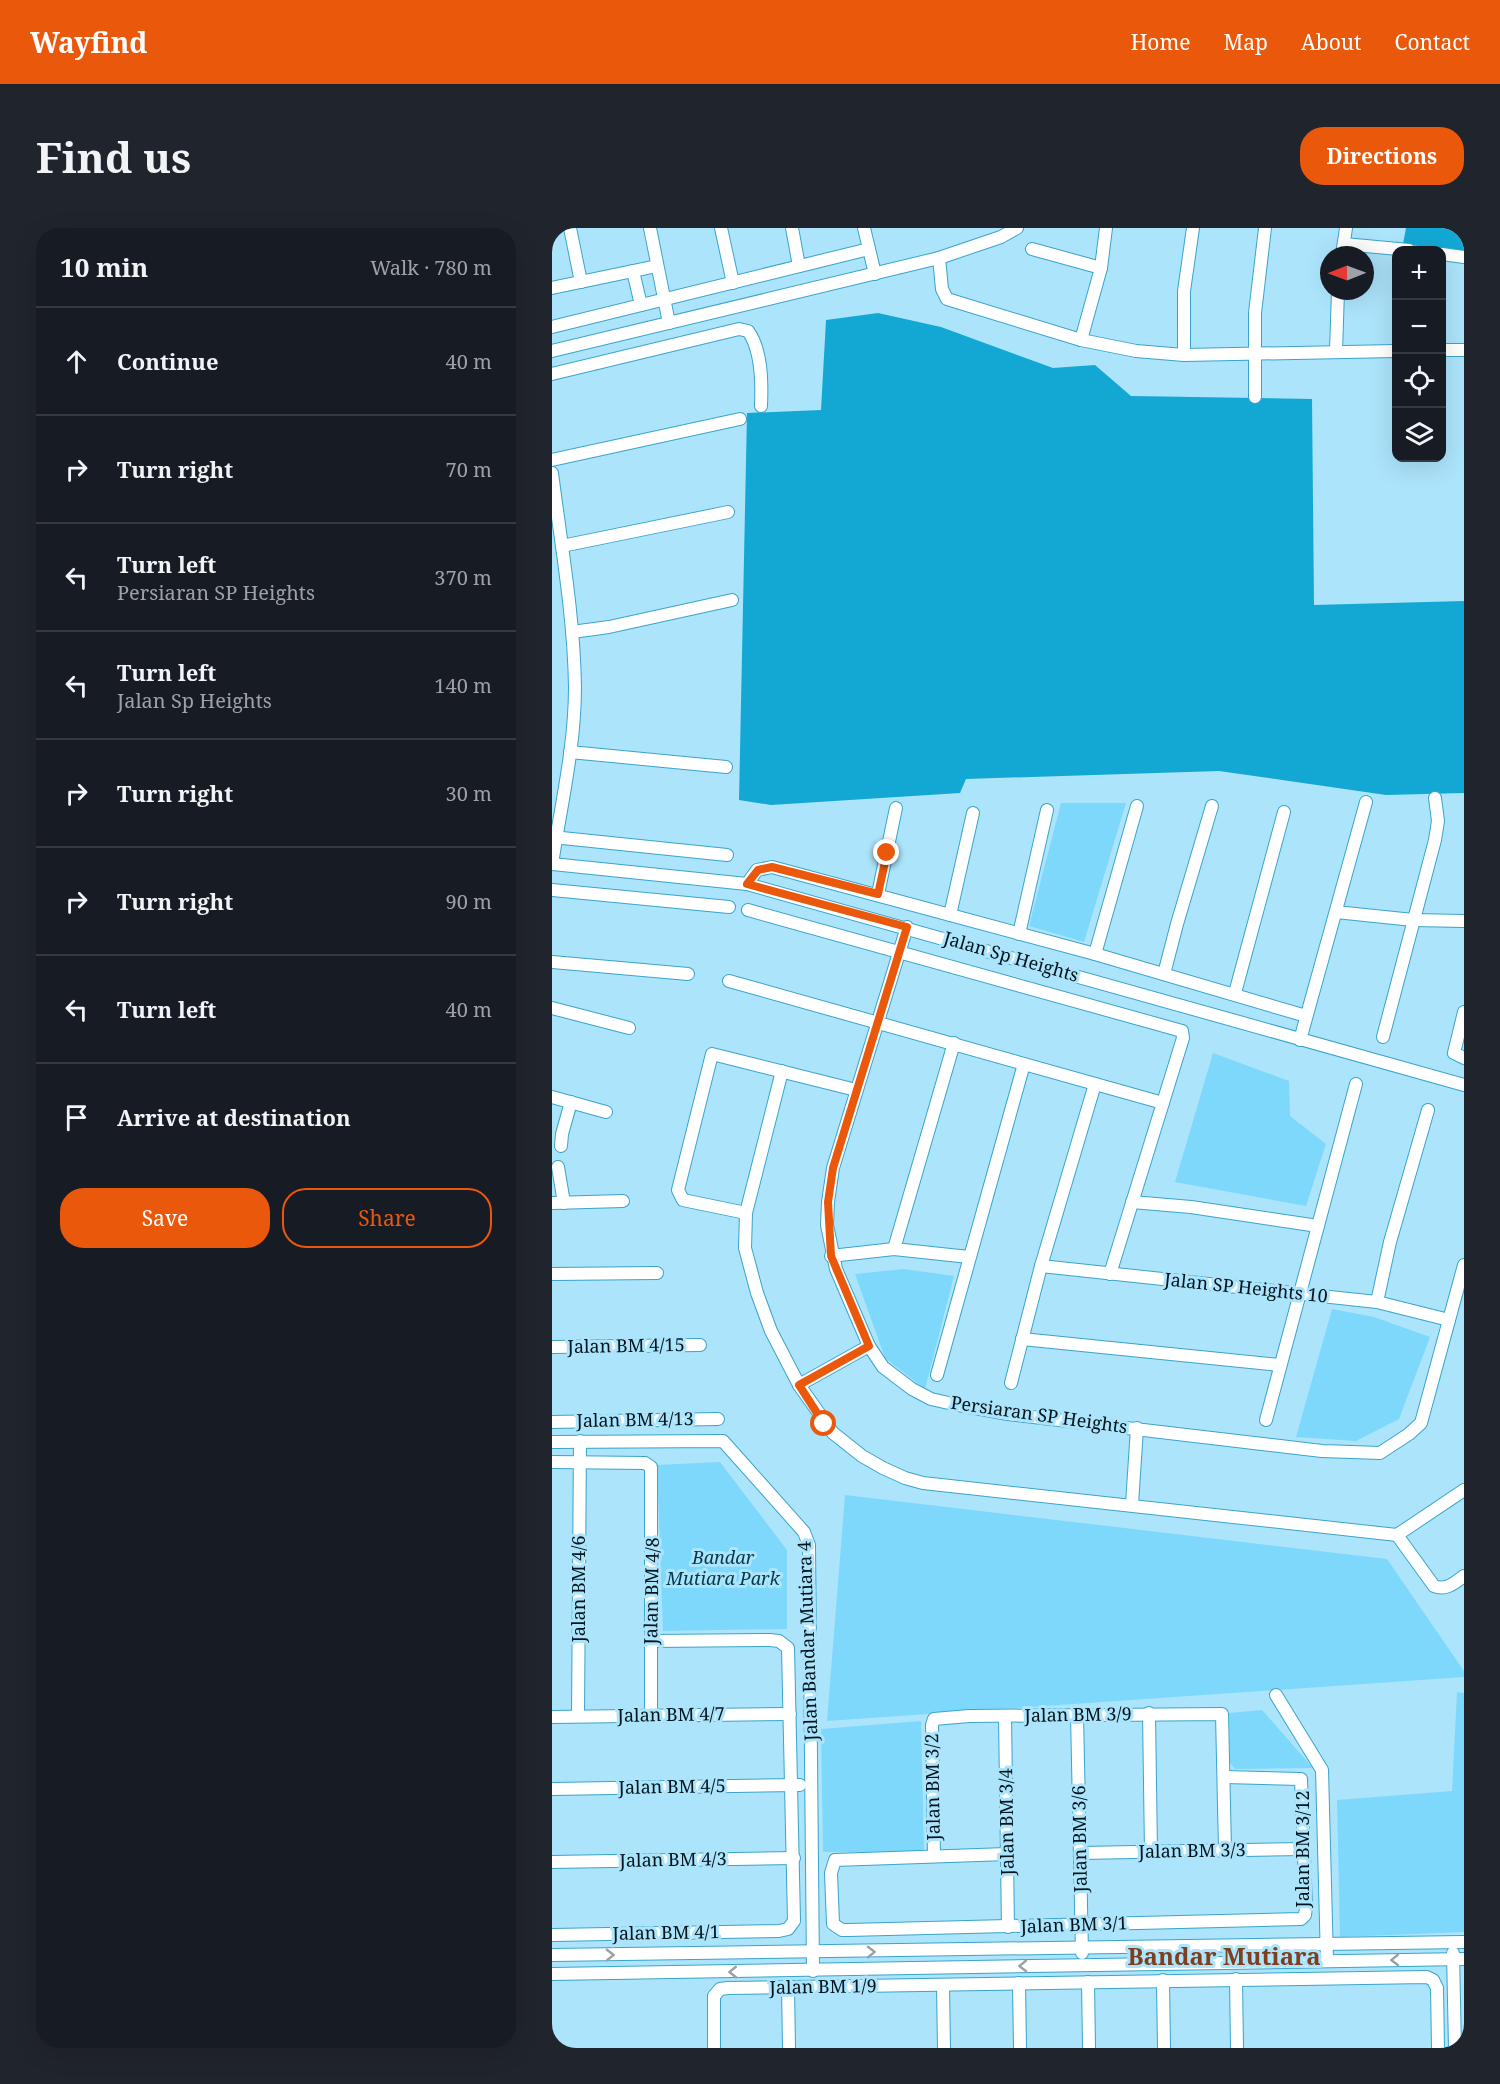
<!DOCTYPE html>
<meta charset="utf-8">
<style>
body{margin:0;font-family:"Noto Serif",serif;background:#20242c;color:#f1f3f6}
.controls{position:absolute;right:18px;top:18px;display:grid;overflow:hidden;border-radius:12px;box-shadow:0 6px 24px #0002}
.controls button{width:54px;height:54px;display:grid;place-items:center;padding:0;border:0;border-bottom:2px solid #363941;background:#171b24;color:#f1f3f6;font:30px sans-serif}
.compass{position:absolute;left:768px;top:18px;width:54px;height:54px;border-radius:50%;background:#171b24;box-shadow:0 6px 24px #0002;rotate:269deg}
.stop{position:absolute;width:18px;height:18px;margin:-14px;border:4px solid #ea580c;border-radius:50%;background:#fff}
.stop.end{background:#ea580c;border-color:#fff;box-shadow:0 2px 6px #0008}
.list{margin:0;padding:0;list-style:none}
h2{display:flex;justify-content:space-between;align-items:center;height:78px;margin:0;padding:0 24px;font-size:26px}
h2 small{font-size:20px;font-weight:400;color:#9ea1a6}
.list li{display:grid;grid-template-columns:39px 1fr auto;gap:18px;align-items:center;box-sizing:border-box;height:108px;padding:0 24px;border-top:2px solid #363941}
.list b{display:block;font-size:22px;white-space:nowrap}
.list p{margin:0;font-size:20px;white-space:nowrap;color:#9ea1a6}
.list em{font-size:20px;font-style:normal;color:#9ea1a6}
.actions{display:flex;gap:12px;padding:18px 24px}
.actions a{flex:1;padding:14px 0;border:2px solid #ea580c;border-radius:24px;text-align:center;font-size:21px;color:#ea580c}
.actions .main{background:#ea580c;color:#fff}
.icon{flex:none;width:33px;height:33px;fill:none;stroke:currentColor;stroke-width:2;stroke-linecap:round;stroke-linejoin:round}
.map{position:relative;flex:none;width:912px;height:1820px;overflow:hidden;border-radius:24px}
header{display:flex;align-items:center;gap:36px;box-sizing:border-box;height:84px;padding:0 30px;background:#ea580c;color:#fff}
header strong{font-size:28px}
nav{display:flex;gap:33px;margin-inline-start:auto;font-size:21px}
.intro{display:flex;align-items:center;justify-content:space-between;box-sizing:border-box;height:144px;padding:0 36px}
h1{margin:0;font-size:42px}
.button{padding:15px 27px;border-radius:24px;background:#ea580c;color:#fff;font-size:21px;font-weight:700}
main{display:flex;gap:36px;padding:0 36px}
aside{flex:1;background:#171b24;border-radius:24px;box-shadow:0 6px 24px #0002}
.map>svg:first-child{display:block}
.green{fill:#7ed8fc}
.forest{fill:#13a8d4}
.lines{fill:none;stroke-linecap:round;stroke-linejoin:round}
.minor-casing{stroke:#3aa4ca;stroke-width:14}
.minor{stroke:#fff;stroke-width:12}
.oneway{stroke:#99a1a4}
.route{stroke:#ea580c;stroke-width:8}
.labels{text-anchor:middle;stroke-width:6;stroke-linejoin:round;paint-order:stroke}
.street-label{font-size:18px;fill:#00141c;stroke:#ace4fc}
.park-label{font-size:18px;font-style:italic;fill:#00394b;stroke:#ace4fc}
.district-label{font-size:24px;font-weight:bold;fill:#7f3f1e;stroke:#ace4fc}
</style>
<header>
<strong>Wayfind</strong>
<nav><a>Home</a><a>Map</a><a>About</a><a>Contact</a></nav>
</header>
<div class="intro"><h1>Find us</h1><a class="button">Directions</a></div>
<main>
<aside>
<h2>10 min<small>Walk · 780 m</small></h2>
<ul class="list">
<li><svg class="icon" aria-label="ahead" viewBox="0 0 24 24"><path d="M12 20V5M6 11l6-6 6 6"/></svg><div><b>Continue</b></div><em>40 m</em></li>
<li><svg class="icon" aria-label="right" viewBox="0 0 24 24"><path d="M7 20v-9h11M14 6l5 5-5 5"/></svg><div><b>Turn right</b></div><em>70 m</em></li>
<li><svg class="icon" aria-label="left" viewBox="0 0 24 24"><path d="M17 20v-9H6M10 6l-5 5 5 5"/></svg><div><b>Turn left</b><p>Persiaran SP Heights</p></div><em>370 m</em></li>
<li><svg class="icon" aria-label="left" viewBox="0 0 24 24"><path d="M17 20v-9H6M10 6l-5 5 5 5"/></svg><div><b>Turn left</b><p>Jalan Sp Heights</p></div><em>140 m</em></li>
<li><svg class="icon" aria-label="right" viewBox="0 0 24 24"><path d="M7 20v-9h11M14 6l5 5-5 5"/></svg><div><b>Turn right</b></div><em>30 m</em></li>
<li><svg class="icon" aria-label="right" viewBox="0 0 24 24"><path d="M7 20v-9h11M14 6l5 5-5 5"/></svg><div><b>Turn right</b></div><em>90 m</em></li>
<li><svg class="icon" aria-label="left" viewBox="0 0 24 24"><path d="M17 20v-9H6M10 6l-5 5 5 5"/></svg><div><b>Turn left</b></div><em>40 m</em></li>
<li><svg class="icon" aria-label="arrive" viewBox="0 0 24 24"><path d="M6 21V4h12l-3 4 3 4H6"/></svg><div><b>Arrive at destination</b></div></li>
</ul>
<div class="actions"><a class="main">Save</a><a>Share</a></div>
</aside>
<div class="map">
<svg width="912" height="1820" viewBox="0 0 912 1820">
<rect width="100%" height="100%" fill="#ace4fc"/>
<g class="green">
<path d="M 509,575 L 574,575 L 532,714 L 477,698 Z"/>
<path d="M 661,825 L 737,853 L 738,888 L 774,916 L 754,978 L 623,954 Z"/>
<path d="M 352,1041 L 402,1048 L 373,1161 L 333,1130 L 303,1046 Z"/>
<path d="M 780,1081 L 822,1089 L 878,1109 L 847,1191 L 804,1213 L 744,1209 Z"/>
<path d="M 168,1234 L 235,1322 L 235,1401 L 111,1403 L 105,1237 Z"/>
<path d="M 293,1267 L 835,1331 L 912,1443 L 912,1449 L 275,1493 Z"/>
<path d="M 905,1464 L 912,1465 L 912,1704 L 788,1709 L 785,1572 L 900,1563 Z"/>
<path d="M 710,1482 L 761,1540 L 683,1541 L 678,1535 L 677,1485 Z"/>
<path d="M 369,1493 L 372,1624 L 271,1624 L 269,1501 Z"/>
</g>
<g class="forest">
<path d="M 854,0 L 912,0 L 912,24 L 851,16 Z"/>
<path d="M 326,85 L 389,99 L 501,140 L 543,137 L 579,168 L 760,171 L 762,377 L 912,373 L 912,565 L 834,567 L 667,543 L 414,551 L 408,565 L 219,577 L 187,572 L 195,185 L 269,182 L 274,92 Z"/>
</g>
<g class="lines">
<g class="minor-casing">
<g id="minor">
<path d="M 18,0 L 29,54"/>
<path d="M 98,0 L 117,95"/>
<path d="M 169,0 L 181,55"/>
<path d="M 240,0 L 247,38"/>
<path d="M 312,0 L 323,46"/>
<path d="M 792,16 L 857,22"/>
<path d="M 480,21 L 549,40"/>
<path d="M 890,26 L 912,29"/>
<path d="M 790,27 L 794,0"/>
<path d="M 387,30 L 390,61 L 395,71 L 529,112 L 584,123 L 632,127 L 844,123"/>
<path d="M 81,43 L 89,77"/>
<path d="M 0,60 L 105,38"/>
<path d="M 0,99 L 317,21"/>
<path d="M 529,112 L 549,40 L 554,0"/>
<path d="M 890,122 L 912,122"/>
<path d="M 0,123 L 387,30 L 449,9 L 465,0"/>
<path d="M 784,123 L 786,63"/>
<path d="M 632,127 L 632,63 L 641,0"/>
<path d="M 0,146 L 187,101 L 196,103 C 210,122 210,155 209,178"/>
<path d="M 703,169 L 703,85 L 713,0"/>
<path d="M 0,232 L 188,191"/>
<path d="M 0,245 C 9,316 22,388 23,459 C 23,519 9,577 0,636"/>
<path d="M 10,318 L 176,284"/>
<path d="M 20,404 L 57,399 L 180,372"/>
<path d="M 18,524 L 174,539"/>
<path d="M 0,609 L 175,627"/>
<path d="M 0,636 L 195,656 L 912,857"/>
<path d="M 195,656 L 205,642 L 220,639 L 543,726 L 754,788"/>
<path d="M 0,662 L 177,679"/>
<path d="M 326,666 L 344,580"/>
<path d="M 196,682 L 630,803 L 631,810 L 558,1046"/>
<path d="M 784,684 L 861,692 L 912,693"/>
<path d="M 398,687 L 421,585"/>
<path d="M 355,699 L 281,940 L 276,974 L 275,997 L 284,1041 L 317,1118 L 331,1139 L 360,1161 L 379,1171 L 401,1176 L 456,1186 L 770,1223 L 828,1225 L 857,1206 L 869,1195 L 912,1037"/>
<path d="M 467,706 L 495,582"/>
<path d="M 543,726 L 585,578"/>
<path d="M 0,734 L 136,746"/>
<path d="M 612,746 L 625,696 L 660,578"/>
<path d="M 177,753 L 611,875"/>
<path d="M 683,765 L 732,584"/>
<path d="M 0,780 L 77,800"/>
<path d="M 912,784 L 902,825 L 912,830"/>
<path d="M 831,809 L 883,612 L 886,593 L 883,570"/>
<path d="M 748,812 L 814,574"/>
<path d="M 230,843 L 194,985 L 193,1020 L 205,1065 L 219,1103 L 247,1157 L 281,1205 L 310,1228 L 331,1240 L 353,1250 L 371,1255 L 845,1307 L 912,1262"/>
<path d="M 0,869 L 54,884"/>
<path d="M 9,918 L 10,906 L 19,874"/>
<path d="M 6,939 L 12,975"/>
<path d="M 580,974 L 639,979 L 766,998"/>
<path d="M 0,975 L 71,973"/>
<path d="M 194,985 L 131,972 L 126,962 L 160,826 L 304,862"/>
<path d="M 342,1021 L 402,815"/>
<path d="M 279,1028 L 342,1021 L 417,1029"/>
<path d="M 489,1038 L 825,1074 L 897,1092"/>
<path d="M 0,1046 L 105,1045"/>
<path d="M 825,1074 L 838,1014 L 876,882"/>
<path d="M 470,1111 L 727,1137"/>
<path d="M 0,1119 L 148,1117"/>
<path d="M 385,1147 L 472,836"/>
<path d="M 459,1155 L 489,1038 L 543,856"/>
<path d="M 247,1157 L 317,1118"/>
<path d="M 714,1192 L 804,856"/>
<path d="M 0,1194 L 166,1191"/>
<path d="M 0,1214 L 171,1213 L 252,1304 L 257,1317 L 261,1743"/>
<path d="M 0,1234 L 93,1235 L 99,1239 L 99,1487"/>
<path d="M 580,1276 L 585,1200"/>
<path d="M 845,1307 L 882,1358 C 894,1363 902,1355 912,1348"/>
<path d="M 724,1467 L 770,1542 L 775,1733"/>
<path d="M 597,1485 L 599,1624"/>
<path d="M 525,1486 L 530,1725"/>
<path d="M 26,1488 L 28,1213"/>
<path d="M 453,1488 L 456,1699"/>
<path d="M 0,1489 L 238,1486"/>
<path d="M 0,1561 L 248,1557"/>
<path d="M 528,1625 L 752,1621"/>
<path d="M 455,1626 L 283,1632 L 279,1645 L 281,1696 L 290,1702 L 296,1702 L 749,1691 L 753,1687 L 754,1679 L 749,1551 L 673,1549"/>
<path d="M 382,1628 L 380,1497 L 382,1491 L 417,1488 L 670,1486 L 673,1622"/>
<path d="M 0,1634 L 242,1630"/>
<path d="M 0,1707 L 227,1703 L 236,1701 L 242,1693 L 236,1420 L 227,1413 L 218,1412 L 99,1413"/>
<path d="M 901,1725 L 903,1820"/>
<path d="M 0,1727 L 912,1714"/>
<path d="M 0,1746 L 912,1731"/>
<path d="M 684,1751 L 685,1820"/>
<path d="M 611,1752 L 612,1820"/>
<path d="M 536,1754 L 537,1820"/>
<path d="M 467,1755 L 468,1820"/>
<path d="M 391,1757 L 392,1820"/>
<path d="M 236,1760 L 237,1820"/>
<path d="M 162,1820 L 162,1768 L 168,1761 L 176,1760 L 875,1749 L 881,1752 L 885,1760 L 886,1820"/>
</g>
</g>
<use href="#minor" class="minor"/>
</g>
<defs><path id="oneway-chevron" d="M-2-3.5L2.5 0L-2 3.5" fill="none" stroke-width="1.6" stroke-linecap="round" stroke-linejoin="round" transform="scale(1.5)"/></defs>
<g class="oneway">
<use href="#oneway-chevron" transform="translate(319 1724) rotate(-1)"/>
<use href="#oneway-chevron" transform="translate(58 1727) rotate(-1)"/>
<use href="#oneway-chevron" transform="translate(843 1732) rotate(179)"/>
<use href="#oneway-chevron" transform="translate(471 1738) rotate(179)"/>
<use href="#oneway-chevron" transform="translate(181 1744) rotate(179)"/>
</g>
<g class="lines">
<path class="route" d="M 272,1196 L 247,1157 L 317,1118 L 279,1028 L 276,974 L 281,940 L 355,699 L 195,656 L 206,642 L 220,639 L 326,666 L 335,625"/>
</g>
<g class="labels">
<g class="street-label">
<text transform="translate(459 729) rotate(16)" y="6">Jalan Sp Heights</text>
<text transform="translate(694 1060) rotate(6)" y="6">Jalan SP Heights 10</text>
<text transform="translate(74 1118) rotate(-1)" y="6">Jalan BM 4/15</text>
<text transform="translate(487 1187) rotate(8)" y="6">Persiaran SP Heights</text>
<text transform="translate(83 1192) rotate(-1)" y="6">Jalan BM 4/13</text>
<text transform="translate(27 1361) rotate(-90)" y="6">Jalan BM 4/6</text>
<text transform="translate(100 1363) rotate(-89)" y="6">Jalan BM 4/8</text>
<text transform="translate(256 1413) rotate(-92)" y="6">Jalan Bandar Mutiara 4</text>
<text transform="translate(119 1487) rotate(-1)" y="6">Jalan BM 4/7</text>
<text transform="translate(526 1487) rotate(-1)" y="6">Jalan BM 3/9</text>
<text transform="translate(120 1559) rotate(-1)" y="6">Jalan BM 4/5</text>
<text transform="translate(381 1559) rotate(-91)" y="6">Jalan BM 3/2</text>
<text transform="translate(455 1594) rotate(-91)" y="6">Jalan BM 3/4</text>
<text transform="translate(528 1611) rotate(-91)" y="6">Jalan BM 3/6</text>
<text transform="translate(751 1621) rotate(-90)" y="6">Jalan BM 3/12</text>
<text transform="translate(640 1623) rotate(-1)" y="6">Jalan BM 3/3</text>
<text transform="translate(121 1632) rotate(-1)" y="6">Jalan BM 4/3</text>
<text transform="translate(522 1697) rotate(-2)" y="6">Jalan BM 3/1</text>
<text transform="translate(114 1705) rotate(-1)" y="6">Jalan BM 4/1</text>
<text transform="translate(271 1759) rotate(-1)" y="6">Jalan BM 1/9</text>
</g>
<g class="park-label">
<text x="171" y="1336">Bandar<tspan x="171" dy="21">Mutiara Park</tspan></text>
</g>
<g class="district-label">
<text x="672" y="1737">Bandar Mutiara</text>
</g>
</g>
</svg>
<div class="controls">
<button>+</button>
<button>−</button>
<button><svg class="icon" aria-label="locate" viewBox="0 0 24 24"><circle cx="12" cy="12" r="6"/><path d="M12 2v4M12 18v4M2 12h4M18 12h4"/></svg></button>
<button><svg class="icon" aria-label="layers" viewBox="0 0 24 24"><path d="M12 4l9 5-9 5-9-5zM3 14l9 5 9-5"/></svg></button>
</div>
<svg class="compass" viewBox="-18 -18 36 36"><path d="M0-13l5 13h-10z" fill="#e53935"/><path d="M0 13l5-13h-10z" fill="#9ea1a6"/></svg>
<div class="stop" style="left:272px;top:1196px"></div>
<div class="stop end" style="left:335px;top:625px"></div>
</div>
</main>
